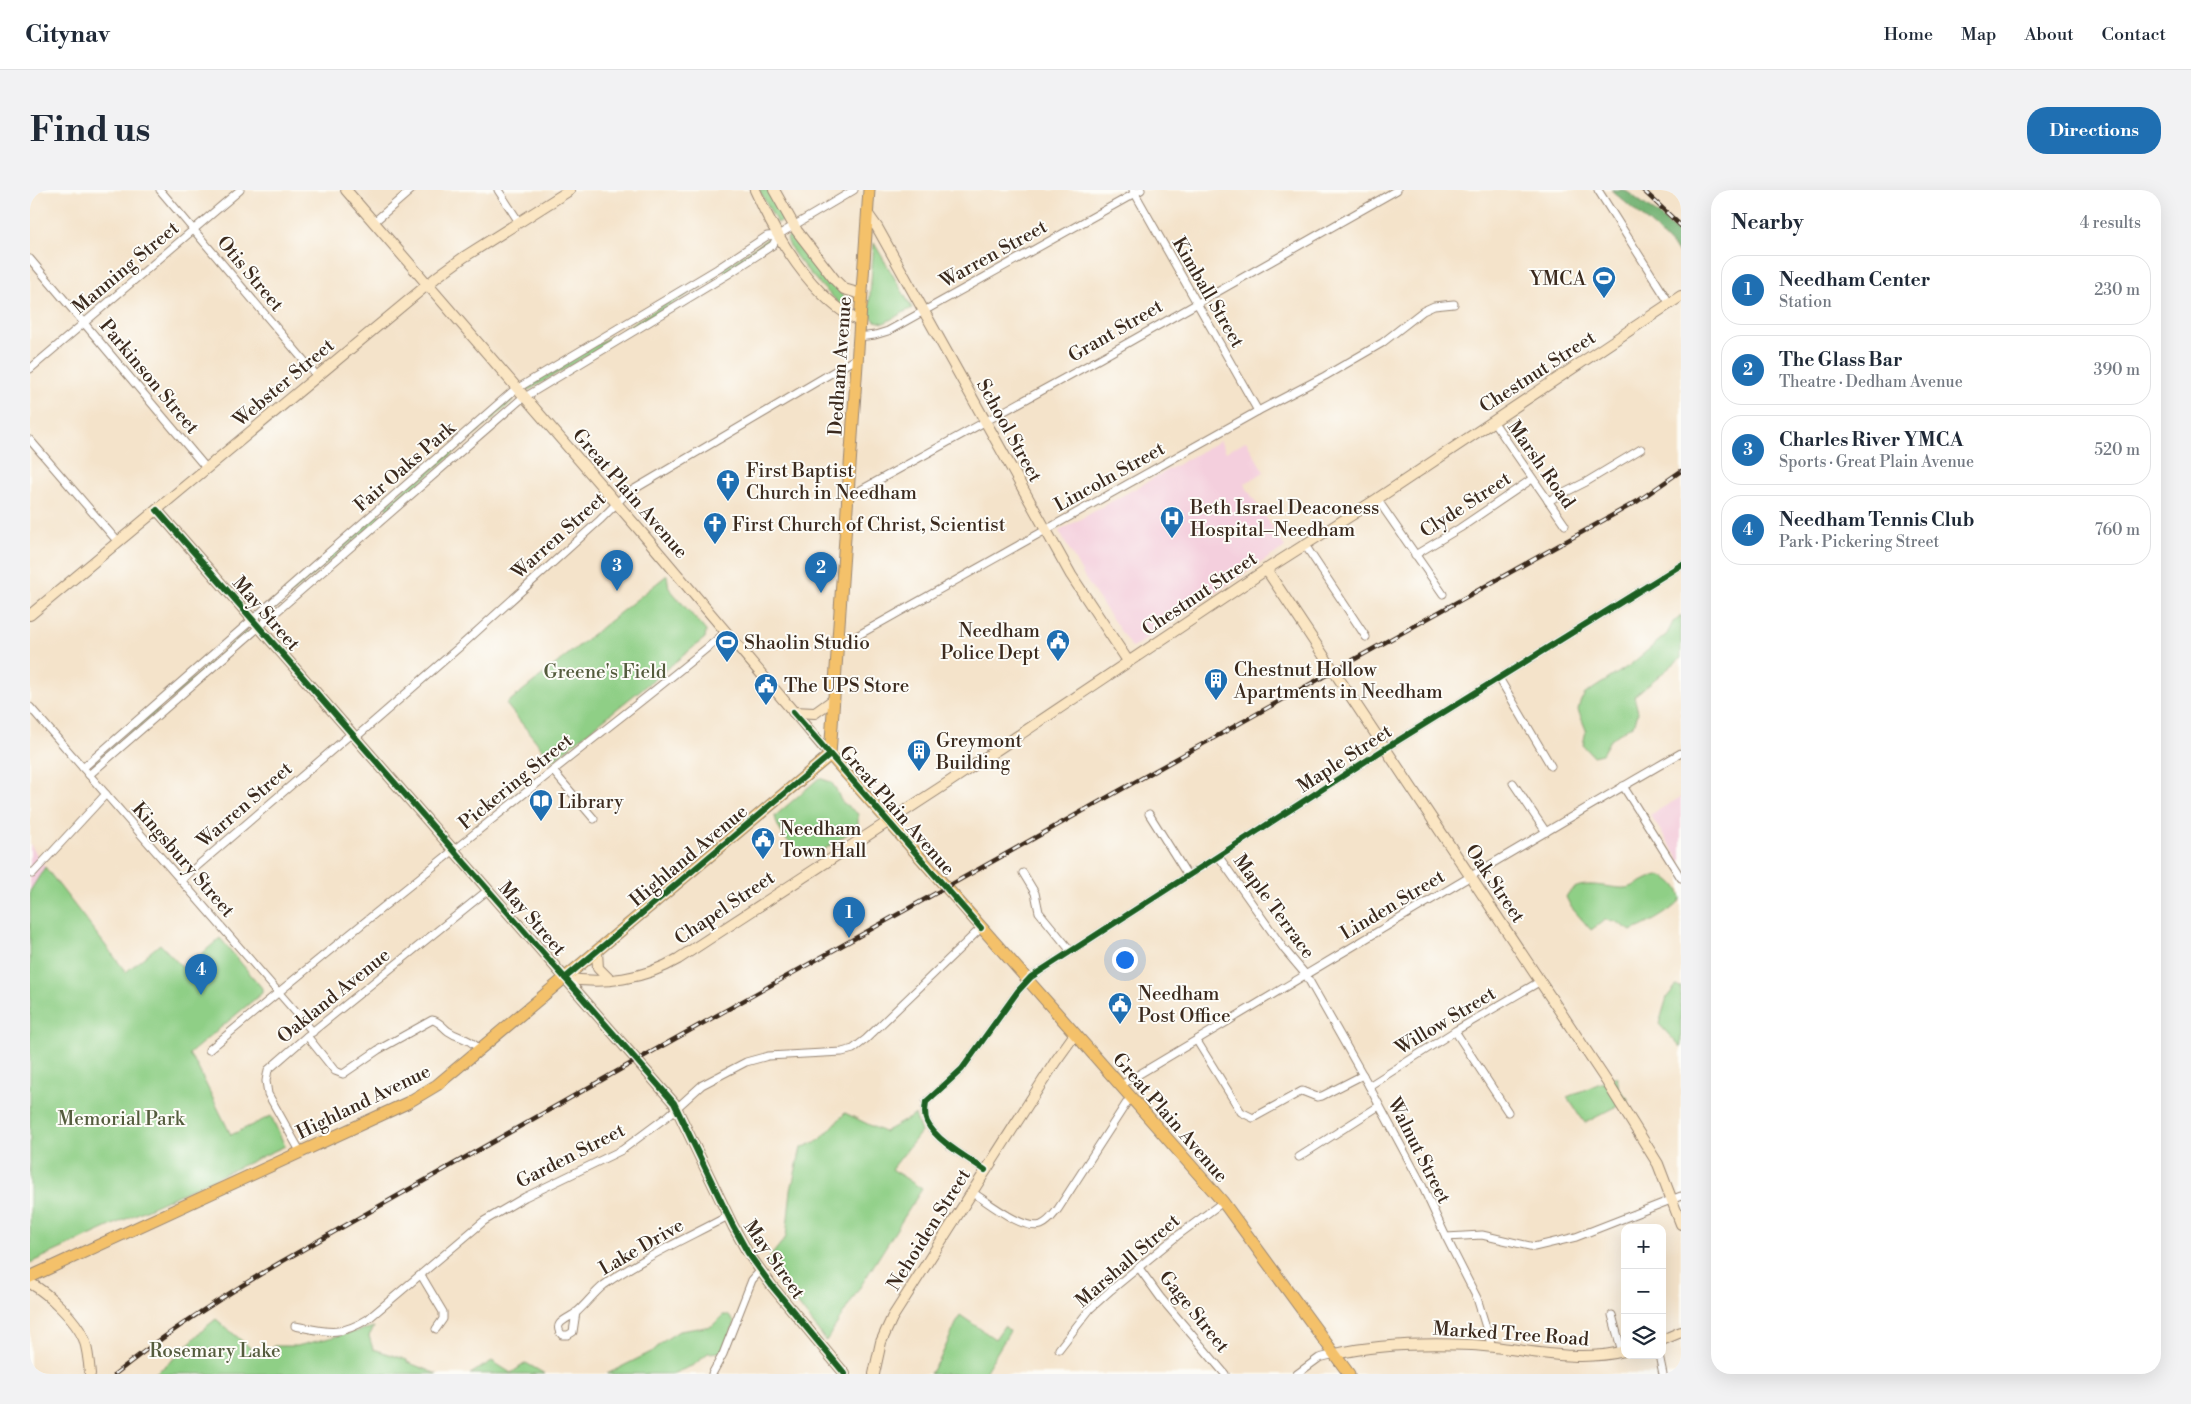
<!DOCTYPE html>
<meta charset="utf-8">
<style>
body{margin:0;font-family:"Libre Bodoni",serif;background:#f2f2f3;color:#1f2937}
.controls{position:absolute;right:15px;bottom:15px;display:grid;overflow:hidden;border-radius:10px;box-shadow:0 5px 20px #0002}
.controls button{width:45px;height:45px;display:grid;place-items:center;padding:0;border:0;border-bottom:1px solid #e0e1e3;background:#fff;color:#1f2937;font:25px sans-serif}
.you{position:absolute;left:1094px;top:769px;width:18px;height:18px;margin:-12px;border:4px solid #fff;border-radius:50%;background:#1a73e8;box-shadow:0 0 0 8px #1a73e833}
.badge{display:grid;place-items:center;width:32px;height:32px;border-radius:50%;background:#1f6fb2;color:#fff;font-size:16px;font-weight:700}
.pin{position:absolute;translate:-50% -41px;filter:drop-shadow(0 1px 2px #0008)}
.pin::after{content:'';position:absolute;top:26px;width:18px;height:15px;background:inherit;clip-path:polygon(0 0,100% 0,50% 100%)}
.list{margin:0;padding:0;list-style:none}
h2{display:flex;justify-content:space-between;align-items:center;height:65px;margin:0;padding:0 20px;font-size:21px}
h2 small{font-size:16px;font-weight:400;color:#747a83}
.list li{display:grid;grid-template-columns:32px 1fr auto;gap:15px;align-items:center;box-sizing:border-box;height:70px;margin:0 10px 10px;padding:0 10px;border:1px solid #e0e1e3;border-radius:20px}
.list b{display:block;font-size:19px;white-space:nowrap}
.list p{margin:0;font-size:16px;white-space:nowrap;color:#747a83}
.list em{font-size:16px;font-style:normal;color:#747a83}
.icon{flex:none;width:28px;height:28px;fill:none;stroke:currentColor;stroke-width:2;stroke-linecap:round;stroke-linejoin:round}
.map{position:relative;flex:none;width:1651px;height:1184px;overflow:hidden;border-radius:20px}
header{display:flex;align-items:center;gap:30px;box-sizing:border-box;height:70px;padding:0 25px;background:#fff;border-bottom:1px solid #e0e1e3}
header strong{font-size:24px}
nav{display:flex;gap:28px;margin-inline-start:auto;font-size:18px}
.intro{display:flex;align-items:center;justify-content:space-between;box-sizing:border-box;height:120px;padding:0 30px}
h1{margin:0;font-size:35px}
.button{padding:12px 22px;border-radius:20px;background:#1f6fb2;color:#fff;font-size:18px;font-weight:700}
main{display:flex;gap:30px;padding:0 30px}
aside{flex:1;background:#fff;border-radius:20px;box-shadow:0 5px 20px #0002}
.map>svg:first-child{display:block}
.built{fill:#f4cfdd}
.green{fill:#8fcf86;stroke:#657c52}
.forest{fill:#73b273;stroke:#576e48}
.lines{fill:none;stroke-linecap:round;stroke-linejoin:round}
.street-casing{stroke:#988674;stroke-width:9}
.secondary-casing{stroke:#988674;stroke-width:12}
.primary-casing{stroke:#988674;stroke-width:13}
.street{stroke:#fff;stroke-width:7}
.secondary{stroke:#fbe6c3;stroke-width:10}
.primary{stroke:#f4c16a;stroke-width:11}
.rail-casing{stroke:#3b2a1e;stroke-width:4.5}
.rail{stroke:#fdfcf7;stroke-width:2.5;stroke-dasharray:8;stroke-linecap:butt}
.cycleway-casing{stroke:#fdfcf7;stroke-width:9}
.cycleway{stroke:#1b5e20;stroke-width:6}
.labels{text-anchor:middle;stroke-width:4;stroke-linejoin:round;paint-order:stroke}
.street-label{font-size:19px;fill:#3b2a1e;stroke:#fdfcf7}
.poi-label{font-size:19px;fill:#3b2a1e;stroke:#fdfcf7;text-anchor:start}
.park-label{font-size:19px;fill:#545c3d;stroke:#fdfcf7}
</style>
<header>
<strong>Citynav</strong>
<nav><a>Home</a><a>Map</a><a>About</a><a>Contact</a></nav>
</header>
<div class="intro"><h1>Find us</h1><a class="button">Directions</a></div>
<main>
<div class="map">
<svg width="1651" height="1184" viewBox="0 0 1651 1184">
<rect width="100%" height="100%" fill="#fdfcf7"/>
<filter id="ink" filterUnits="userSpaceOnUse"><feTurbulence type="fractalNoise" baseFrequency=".02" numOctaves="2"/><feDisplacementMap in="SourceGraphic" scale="10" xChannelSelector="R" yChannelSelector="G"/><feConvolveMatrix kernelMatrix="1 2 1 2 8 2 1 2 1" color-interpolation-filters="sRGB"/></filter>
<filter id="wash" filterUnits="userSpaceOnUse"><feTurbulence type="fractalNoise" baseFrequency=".0096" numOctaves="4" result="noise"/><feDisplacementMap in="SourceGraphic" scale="20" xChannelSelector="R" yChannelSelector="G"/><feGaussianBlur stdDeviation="1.12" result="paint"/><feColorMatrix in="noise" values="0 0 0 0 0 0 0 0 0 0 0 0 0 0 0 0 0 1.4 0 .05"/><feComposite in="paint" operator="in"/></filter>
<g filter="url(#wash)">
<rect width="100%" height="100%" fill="#f4e3ca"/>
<g class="built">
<path d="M 1190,251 L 1196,262 L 1216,251 L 1234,282 L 1214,294 L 1255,357 L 1102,458 L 1056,390 L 1029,341 Z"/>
<path d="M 1651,607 L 1651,672 L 1620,625 Z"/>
<path d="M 0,654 L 15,677 L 0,701 Z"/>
</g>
<g class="green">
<path d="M 729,0 L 741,0 L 753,25 L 752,31 L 747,33 Z"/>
<path d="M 761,45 L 767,47 L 816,110 L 814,115 L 812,116 C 799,104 759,65 757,48 Z"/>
<path d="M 740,47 L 742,51 L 697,82 L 694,81 L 694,78 Z"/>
<path d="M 844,53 L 882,118 L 854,133 L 845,131 L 841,126 L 839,117 Z"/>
<path d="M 681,86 L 685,88 L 596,142 L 592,140 Z"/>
<path d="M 583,145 L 585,147 L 583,150 L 499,200 L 495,199 L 495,196 Z"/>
<path d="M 480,207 L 483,208 L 483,211 L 360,319 L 357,319 L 356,315 Z"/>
<path d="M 347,324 L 350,324 L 350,328 L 234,427 L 232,424 Z"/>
<path d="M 637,385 L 639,398 L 676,441 L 675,448 L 522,571 L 476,514 Z"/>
<path d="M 1651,425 L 1651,468 L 1604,506 L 1608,522 L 1605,533 L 1580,550 L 1572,564 L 1563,566 L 1553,555 L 1556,540 L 1548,520 L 1550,512 L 1555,504 L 1600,475 L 1637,444 L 1643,432 Z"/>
<path d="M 216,441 L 218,443 L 138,512 L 137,511 Z"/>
<path d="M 127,518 L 130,519 L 63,576 L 68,569 Z"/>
<path d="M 789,588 L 801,592 L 806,599 L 811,611 L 828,624 L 828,637 L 781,668 C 765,660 748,645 745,626 Z"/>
<path d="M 15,677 L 96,782 L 130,754 L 154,779 L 190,748 L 232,798 L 232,803 L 159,864 L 167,876 L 201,945 L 241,926 L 255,956 L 0,1073 L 0,701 Z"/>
<path d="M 1628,685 C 1639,687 1650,697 1651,709 C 1643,721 1615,736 1601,741 L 1585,731 L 1575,730 L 1561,740 L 1541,717 L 1536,707 C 1546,686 1578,699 1595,698 C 1604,698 1617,687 1628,685 Z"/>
<path d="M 1646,796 L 1651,797 L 1651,858 L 1629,834 L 1637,807 Z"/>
<path d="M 1587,886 L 1589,899 L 1599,910 L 1555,933 L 1537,907 Z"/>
<path d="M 815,923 L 854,942 L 885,925 L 891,942 L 862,979 L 892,999 L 796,1151 L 736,1072 L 756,1047 L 761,1000 L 771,958 L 790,950 Z"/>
<path d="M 693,1125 L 698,1125 L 705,1133 L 691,1162 L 678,1163 L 664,1175 L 642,1184 L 577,1184 L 623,1161 L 635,1150 L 649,1141 L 682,1136 Z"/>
<path d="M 930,1125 L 965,1149 L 974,1136 L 980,1141 L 954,1184 L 900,1184 L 905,1175 L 909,1171 Z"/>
<path d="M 186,1129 L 230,1166 L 244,1156 L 267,1156 L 344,1137 L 339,1146 L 343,1159 L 377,1170 L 377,1172 L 407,1184 L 124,1184 C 148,1169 164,1145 186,1129 Z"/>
<path d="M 462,1171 L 481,1183 L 496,1173 L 515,1184 L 440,1184 Z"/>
</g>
<path class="forest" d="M 1581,0 L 1594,0 L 1599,3 L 1630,26 L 1651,46 L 1651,65 L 1625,38 Z"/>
</g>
<g filter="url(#ink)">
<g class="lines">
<g class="street-casing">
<g id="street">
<path d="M 130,0 L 287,186"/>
<path d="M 468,0 L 489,32"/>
<path d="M 1103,0 L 1228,221"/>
<path d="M 1568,0 L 1640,114"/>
<path d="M 344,32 L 381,0"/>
<path d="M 0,69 L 177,279"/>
<path d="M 828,147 L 845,145 L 858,141 L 1111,0"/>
<path d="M 0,179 L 210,0"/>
<path d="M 1463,231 L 1535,335"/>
<path d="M 0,250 L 88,352"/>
<path d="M 818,307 L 1071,168 L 1367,0"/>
<path d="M 1347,309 L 1413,404"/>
<path d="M 1518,311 L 1556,292 L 1611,259"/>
<path d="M 1275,355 L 1336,447"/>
<path d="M 1385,365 L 1430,338 L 1502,289"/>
<path d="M 807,457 L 1228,221 L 1295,186 L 1352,153 L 1393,121 L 1404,116 L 1424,114"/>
<path d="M 1469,488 L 1521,576"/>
<path d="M 0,517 L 283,842"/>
<path d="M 326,547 L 434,453 L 570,330 L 596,304 L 827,168"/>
<path d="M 53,578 L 483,201 L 687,79 L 737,46 L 748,45 L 824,0"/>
<path d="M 523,581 L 564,629"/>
<path d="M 59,585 L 490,210 L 697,85 L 743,55 L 748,45"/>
<path d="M 1483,593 L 1516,642"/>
<path d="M 1593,596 L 1651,688"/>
<path d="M 1119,624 L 1158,686"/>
<path d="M 1189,667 L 1254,759 L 1276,785 L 1339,896 L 1391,993 L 1416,1047 L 1447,1108 L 1462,1157"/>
<path d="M 0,682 L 2,684 L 76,604"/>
<path d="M 993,683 L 1005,703 L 1009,722 L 1040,760"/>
<path d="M 151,690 L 322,543"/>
<path d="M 1425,841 L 1478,922"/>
<path d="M 277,846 L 305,881 L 313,884 L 348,860 L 402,830 C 409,831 413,837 418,841 C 431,850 437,846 450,860"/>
<path d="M 1167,851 L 1211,922 L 1223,928 L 1272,901 L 1287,907 L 1292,906 L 1333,885"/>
<path d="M 179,860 C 291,766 406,674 520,583 C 579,536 638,491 695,443"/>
<path d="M 1091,895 C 1278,784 1463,671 1651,563"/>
<path d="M 1339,896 L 1425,841 L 1509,792"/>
<path d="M 270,961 L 238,904 L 236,891 L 238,880 L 277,846 L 458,700"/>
<path d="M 1269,967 L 1349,916"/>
<path d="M 955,980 C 938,968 906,951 897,932 C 894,926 895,919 896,912 L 932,879 L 988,801 L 1001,787 L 1356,558 L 1651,375"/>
<path d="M 942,1002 C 958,1012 993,1041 1011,1035 C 1019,1032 1023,1025 1028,1019 L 1101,906"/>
<path d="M 1416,1047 L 1452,1045 L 1504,1057 L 1546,1047 L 1651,1006"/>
<path d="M 1109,1078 L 1130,1107 L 1195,1184"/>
<path d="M 391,1085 L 413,1122 L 413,1129 L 406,1139"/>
<path d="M 546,1122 L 543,1142 L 538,1145 L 532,1145 C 521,1132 539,1129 547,1122 C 557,1113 564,1103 574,1095 C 610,1069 659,1047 698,1026"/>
<path d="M 1582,1125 L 1592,1162"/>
<path d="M 265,1136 C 297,1142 309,1147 338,1129 L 454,1031 L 495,1007 L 592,960 L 639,925 L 672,895 L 716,872 L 738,866 L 812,862 L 823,859 L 836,849 L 951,738"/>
<path d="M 1029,1159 L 1060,1119 L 1081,1100 L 1147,1046 L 1193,1012"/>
<path d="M 1629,1165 L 1633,1184"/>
<path d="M 682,1184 L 693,1164 L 722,1090 L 730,1081"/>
<path d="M 1267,1184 L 1289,1168 L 1305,1164"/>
</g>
</g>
<g class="secondary-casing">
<g id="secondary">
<path d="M 316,0 L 613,344 L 800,565"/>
<path d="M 725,0 C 746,47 782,108 829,131"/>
<path d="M 744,0 L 767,41 L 805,90 L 814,99 L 831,104"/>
<path d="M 837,23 L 847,37 L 1041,385 L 1098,471"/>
<path d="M 127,320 L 644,913 L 703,1036 L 718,1063 L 742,1096 L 815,1184"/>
<path d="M 1236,379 L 1577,892 L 1628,974 L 1651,1034"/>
<path d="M 0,425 L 408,86 L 434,67 L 540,0"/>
<path d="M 763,522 L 785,523 L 803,510"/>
<path d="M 567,761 L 568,778 L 579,789"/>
<path d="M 535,788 C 573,795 614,789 648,769 L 919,592 L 1243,375 L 1347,309 L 1651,106"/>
<path d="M 0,1093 C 18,1103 46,1130 54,1149 C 58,1160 59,1172 60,1184"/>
<path d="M 1632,1150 L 1651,1142"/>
<path d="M 1305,1164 C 1348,1154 1397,1153 1442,1155 C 1494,1158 1543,1174 1595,1161"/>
<path d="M 844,1184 L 851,1152 L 862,1128 L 1025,872 L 1045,844"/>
</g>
</g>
<g class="primary-casing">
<g id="primary">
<path d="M 800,565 L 1193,1012 L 1319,1184"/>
<path d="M 800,565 L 839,0"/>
<path d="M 0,1087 L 377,913 L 407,895 L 800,565"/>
</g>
</g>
<use href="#street" class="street"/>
<use href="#secondary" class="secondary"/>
<use href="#primary" class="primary"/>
<g class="rail-casing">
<g id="rail">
<path d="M 1613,0 L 1651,36"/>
<path d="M 85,1184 C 137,1142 193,1106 251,1072 L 607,870 L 1608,311 L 1651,281"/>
</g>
</g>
<use href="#rail" class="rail"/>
<g class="cycleway-casing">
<g id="cycleway">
<path d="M 127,320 L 644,913 L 703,1036 L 718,1063 L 742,1096 L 815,1184"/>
<path d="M 763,522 L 951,738"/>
<path d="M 535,788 L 800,565"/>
<path d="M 955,980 C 938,968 906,951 897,932 C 894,926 895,919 896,912 L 932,879 L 988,801 L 1001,787 L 1356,558 L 1651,375"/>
</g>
</g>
<use href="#cycleway" class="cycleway"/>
</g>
</g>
<defs>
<g id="stadium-pin" transform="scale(1.25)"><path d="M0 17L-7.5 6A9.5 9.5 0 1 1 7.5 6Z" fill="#1f6fb2" stroke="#fdfcf7"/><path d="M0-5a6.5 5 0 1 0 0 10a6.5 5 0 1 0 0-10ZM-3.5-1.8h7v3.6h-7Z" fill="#fff"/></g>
<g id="church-pin" transform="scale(1.25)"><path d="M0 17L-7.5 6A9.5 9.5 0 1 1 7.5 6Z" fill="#1f6fb2" stroke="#fdfcf7"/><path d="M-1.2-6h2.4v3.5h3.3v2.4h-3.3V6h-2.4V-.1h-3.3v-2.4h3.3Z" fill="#fff"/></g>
<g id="hospital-pin" transform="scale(1.25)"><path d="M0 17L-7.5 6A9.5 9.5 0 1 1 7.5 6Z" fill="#1f6fb2" stroke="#fdfcf7"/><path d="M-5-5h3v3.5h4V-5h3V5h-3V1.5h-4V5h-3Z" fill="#fff"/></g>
<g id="civic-pin" transform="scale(1.25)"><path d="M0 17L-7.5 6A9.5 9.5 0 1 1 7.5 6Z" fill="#1f6fb2" stroke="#fdfcf7"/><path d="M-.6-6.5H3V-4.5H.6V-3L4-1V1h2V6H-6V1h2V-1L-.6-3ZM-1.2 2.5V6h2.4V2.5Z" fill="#fff"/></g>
<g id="building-pin" transform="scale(1.25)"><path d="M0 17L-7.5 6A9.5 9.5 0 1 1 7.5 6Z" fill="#1f6fb2" stroke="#fdfcf7"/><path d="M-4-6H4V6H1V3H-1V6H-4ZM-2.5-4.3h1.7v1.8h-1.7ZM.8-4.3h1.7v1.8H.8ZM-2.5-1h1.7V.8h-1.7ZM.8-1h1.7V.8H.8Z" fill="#fff"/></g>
<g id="library-pin" transform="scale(1.25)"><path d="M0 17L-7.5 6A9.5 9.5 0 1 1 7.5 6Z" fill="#1f6fb2" stroke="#fdfcf7"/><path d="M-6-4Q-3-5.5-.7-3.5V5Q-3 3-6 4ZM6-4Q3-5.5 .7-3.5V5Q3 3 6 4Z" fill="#fff"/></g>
</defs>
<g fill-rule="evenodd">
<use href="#stadium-pin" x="1574" y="88"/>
<use href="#church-pin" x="698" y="291"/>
<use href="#hospital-pin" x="1142" y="328"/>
<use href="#church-pin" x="685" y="334"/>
<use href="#civic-pin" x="1028" y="451"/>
<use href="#stadium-pin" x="697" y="452"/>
<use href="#building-pin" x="1186" y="490"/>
<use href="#civic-pin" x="736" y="495"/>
<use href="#building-pin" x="889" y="561"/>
<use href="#library-pin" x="511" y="611"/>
<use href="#civic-pin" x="733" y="649"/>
<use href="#civic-pin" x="1090" y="814"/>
</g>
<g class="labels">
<g class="street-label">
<text transform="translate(963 63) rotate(-29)" y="7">Warren Street</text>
<text transform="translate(95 77) rotate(-40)" y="7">Manning Street</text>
<text transform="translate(221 83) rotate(50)" y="7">Otis Street</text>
<text transform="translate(1179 102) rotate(60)" y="7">Kimball Street</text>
<text transform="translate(1085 140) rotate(-30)" y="7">Grant Street</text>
<text transform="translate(809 176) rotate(-86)" y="7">Dedham Avenue</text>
<text transform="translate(1507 181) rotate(-33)" y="7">Chestnut Street</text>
<text transform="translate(120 186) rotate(50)" y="7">Parkinson Street</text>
<text transform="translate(253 192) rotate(-40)" y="7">Webster Street</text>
<text transform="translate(980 240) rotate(61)" y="7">School Street</text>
<text transform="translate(1512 274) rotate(55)" y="7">Marsh Road</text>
<text transform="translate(374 276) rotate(-41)" y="7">Fair Oaks Park</text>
<text transform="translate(1079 286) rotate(-29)" y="7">Lincoln Street</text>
<text transform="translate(601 303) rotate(49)" y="7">Great Plain Avenue</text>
<text transform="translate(1435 314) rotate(-33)" y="7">Clyde Street</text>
<text transform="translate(528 345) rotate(-42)" y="7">Warren Street</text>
<text transform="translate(1169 403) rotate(-34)" y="7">Chestnut Street</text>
<text transform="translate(237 423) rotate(49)" y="7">May Street</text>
<text transform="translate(1314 568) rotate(-33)" y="7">Maple Street</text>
<text transform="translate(485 591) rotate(-39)" y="7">Pickering Street</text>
<text transform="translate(214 614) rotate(-41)" y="7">Warren Street</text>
<text transform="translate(868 620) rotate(49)" y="7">Great Plain Avenue</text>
<text transform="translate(658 665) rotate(-40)" y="7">Highland Avenue</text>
<text transform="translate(154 669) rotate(49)" y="7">Kingsbury Street</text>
<text transform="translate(1466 693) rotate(56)" y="7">Oak Street</text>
<text transform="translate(1362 714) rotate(-31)" y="7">Linden Street</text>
<text transform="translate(1245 716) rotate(54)" y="7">Maple Terrace</text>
<text transform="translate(694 717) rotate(-34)" y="7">Chapel Street</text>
<text transform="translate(503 728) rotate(49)" y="7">May Street</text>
<text transform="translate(303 805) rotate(-39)" y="7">Oakland Avenue</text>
<text transform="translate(1415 830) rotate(-31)" y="7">Willow Street</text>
<text transform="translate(333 911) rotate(-26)" y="7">Highland Avenue</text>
<text transform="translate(1141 927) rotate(49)" y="7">Great Plain Avenue</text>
<text transform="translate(1390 960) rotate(63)" y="7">Walnut Street</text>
<text transform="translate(540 965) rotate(-27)" y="7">Garden Street</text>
<text transform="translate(898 1039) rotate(-58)" y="7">Nehoiden Street</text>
<text transform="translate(611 1056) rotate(-30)" y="7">Lake Drive</text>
<text transform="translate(745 1069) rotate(55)" y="7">May Street</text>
<text transform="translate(1097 1070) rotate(-41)" y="7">Marshall Street</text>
<text transform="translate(1165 1121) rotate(51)" y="7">Gage Street</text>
<text transform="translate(1481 1143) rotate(4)" y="7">Marked Tree Road</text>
</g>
<g class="poi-label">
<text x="1556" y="95" text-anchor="end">YMCA</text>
<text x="716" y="287">First Baptist<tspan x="716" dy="22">Church in Needham</tspan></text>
<text x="1160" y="324">Beth Israel Deaconess<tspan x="1160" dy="22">Hospital–Needham</tspan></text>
<text x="702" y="341">First Church of Christ, Scientist</text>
<text x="1010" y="447" text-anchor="end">Needham<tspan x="1010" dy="22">Police Dept</tspan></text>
<text x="714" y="459">Shaolin Studio</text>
<text x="1204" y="486">Chestnut Hollow<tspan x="1204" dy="22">Apartments in Needham</tspan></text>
<text x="754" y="502">The UPS Store</text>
<text x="906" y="557">Greymont<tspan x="906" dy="22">Building</tspan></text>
<text x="528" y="618">Library</text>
<text x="750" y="645">Needham<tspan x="750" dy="22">Town Hall</tspan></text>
<text x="1108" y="810">Needham<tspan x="1108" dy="22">Post Office</tspan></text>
</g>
<g class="park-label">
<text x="575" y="488">Greene's Field</text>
<text x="91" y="935">Memorial Park</text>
<text x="185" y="1167">Rosemary Lake</text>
</g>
</g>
</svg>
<div class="controls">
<button>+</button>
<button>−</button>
<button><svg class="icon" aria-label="layers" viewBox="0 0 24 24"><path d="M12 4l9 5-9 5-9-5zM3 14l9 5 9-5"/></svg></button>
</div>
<div class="you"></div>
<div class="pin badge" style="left:819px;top:748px">1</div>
<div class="pin badge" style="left:791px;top:403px">2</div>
<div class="pin badge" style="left:587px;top:401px">3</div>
<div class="pin badge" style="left:171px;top:805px">4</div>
</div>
<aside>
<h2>Nearby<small>4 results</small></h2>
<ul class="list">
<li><span class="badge">1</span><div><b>Needham Center</b><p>Station</p></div><em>230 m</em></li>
<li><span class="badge">2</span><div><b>The Glass Bar</b><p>Theatre · Dedham Avenue</p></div><em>390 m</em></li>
<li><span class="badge">3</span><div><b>Charles River YMCA</b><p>Sports · Great Plain Avenue</p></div><em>520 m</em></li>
<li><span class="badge">4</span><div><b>Needham Tennis Club</b><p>Park · Pickering Street</p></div><em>760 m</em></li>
</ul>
</aside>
</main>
